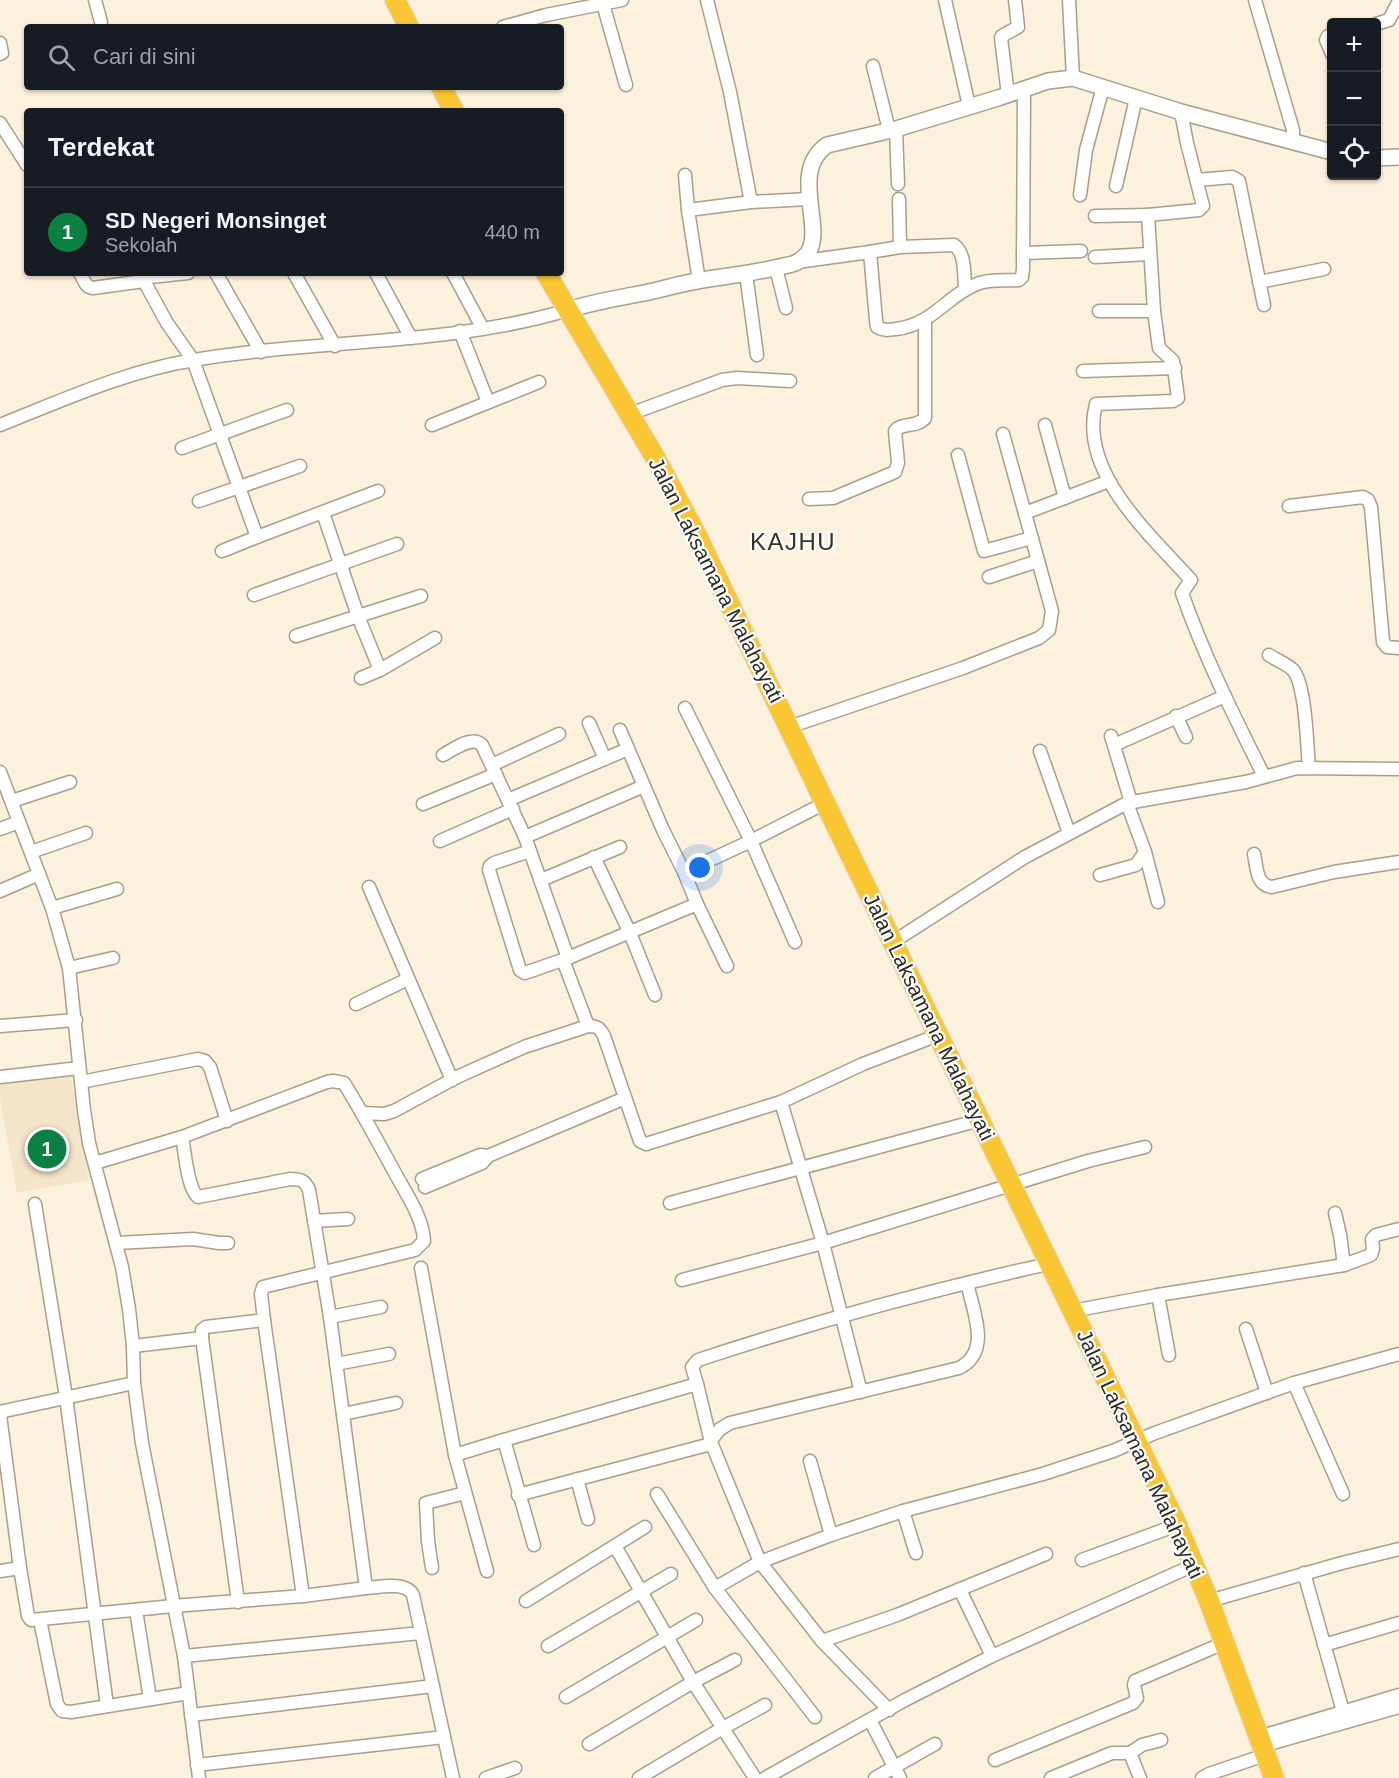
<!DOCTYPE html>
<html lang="id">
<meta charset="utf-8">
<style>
body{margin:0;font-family:Helvetica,sans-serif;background:#242831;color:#f1f3f6}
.controls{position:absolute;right:18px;top:18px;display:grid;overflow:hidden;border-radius:6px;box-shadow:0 2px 4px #0004}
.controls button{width:54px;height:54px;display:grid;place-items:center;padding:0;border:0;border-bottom:2px solid #363941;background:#171b24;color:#f1f3f6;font:30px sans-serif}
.you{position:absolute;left:700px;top:868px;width:21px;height:21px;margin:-15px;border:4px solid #fff;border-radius:50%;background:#1a73e8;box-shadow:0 0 0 9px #1a73e833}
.badge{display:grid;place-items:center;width:39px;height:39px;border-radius:50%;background:#0b8043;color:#fff;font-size:20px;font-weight:700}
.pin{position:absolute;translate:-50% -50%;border:3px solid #fff;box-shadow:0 2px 6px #0006}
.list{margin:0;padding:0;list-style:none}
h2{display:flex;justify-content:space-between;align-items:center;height:78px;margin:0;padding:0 24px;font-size:26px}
h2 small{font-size:20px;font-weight:400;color:#9ea1a6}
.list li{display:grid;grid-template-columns:39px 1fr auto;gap:18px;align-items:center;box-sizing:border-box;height:90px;padding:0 24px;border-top:2px solid #363941}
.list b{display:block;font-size:22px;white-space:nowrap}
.list p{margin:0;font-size:20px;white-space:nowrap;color:#9ea1a6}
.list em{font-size:20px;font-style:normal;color:#9ea1a6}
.icon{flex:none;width:33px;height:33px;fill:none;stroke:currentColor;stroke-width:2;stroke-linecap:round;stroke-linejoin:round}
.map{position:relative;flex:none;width:1399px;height:1778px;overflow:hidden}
.search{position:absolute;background:#171b24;box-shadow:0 2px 4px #0004;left:24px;top:24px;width:540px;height:66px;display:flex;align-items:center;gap:15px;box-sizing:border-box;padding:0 21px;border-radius:6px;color:#9ea1a6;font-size:22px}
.panel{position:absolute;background:#171b24;box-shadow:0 2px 4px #0004;left:24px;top:108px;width:540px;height:168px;border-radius:6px}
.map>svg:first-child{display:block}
.built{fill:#f4e5ca}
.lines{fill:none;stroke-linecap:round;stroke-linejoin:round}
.minor-casing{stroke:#a89e8b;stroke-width:15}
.tertiary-casing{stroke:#a89e8b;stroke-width:18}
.trunk-casing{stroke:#dedddc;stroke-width:22}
.minor{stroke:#fff;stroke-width:12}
.tertiary{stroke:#fff;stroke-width:15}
.trunk{stroke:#fbc633;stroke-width:20}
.labels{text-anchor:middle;stroke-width:4.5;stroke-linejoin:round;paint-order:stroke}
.street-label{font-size:21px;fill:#2f2b23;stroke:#fff}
.quarter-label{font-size:24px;letter-spacing:1.5px;fill:#393121;stroke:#fff}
</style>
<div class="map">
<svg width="1399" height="1778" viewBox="0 0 1399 1778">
<rect width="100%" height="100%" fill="#fcf1dd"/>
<path class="built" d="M 69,1067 L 89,1180 L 17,1193 L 0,1098 L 0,1079 Z"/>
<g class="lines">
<g class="minor-casing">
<g id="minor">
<path d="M 95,0 L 101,22"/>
<path d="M 707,0 L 730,92 L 751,202"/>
<path d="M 945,0 L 969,106"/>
<path d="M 1069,0 L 1073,78"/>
<path d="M 1255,0 L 1293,130 L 1293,143"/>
<path d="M 603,4 L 626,85"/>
<path d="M 1376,24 L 1389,20 L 1399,1"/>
<path d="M 503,27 L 546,15 L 622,0"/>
<path d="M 1332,35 L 1328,36 L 1326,40 L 1332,54"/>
<path d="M 0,43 L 2,53 L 0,54"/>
<path d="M 873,66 L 889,130"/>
<path d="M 1008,95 L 1001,38 L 1002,36 L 1018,27 L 1015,0"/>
<path d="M 1181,112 L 1187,143 L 1203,206 L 1199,210 L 1148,215 L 1154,311 L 1159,348 L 1173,361 L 1178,398 L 1173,401 L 1096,404 C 1078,472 1150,534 1191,580 L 1182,593 C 1204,656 1234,716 1264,776"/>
<path d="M 0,123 L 27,165"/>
<path d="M 896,129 L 898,184"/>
<path d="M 685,175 L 688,210"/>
<path d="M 1197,180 L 1232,177 L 1239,181 L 1264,305"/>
<path d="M 1116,186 L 1136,98"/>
<path d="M 1080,195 L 1086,150 L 1103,87"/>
<path d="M 899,199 L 900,247"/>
<path d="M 1095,216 L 1148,215"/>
<path d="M 1023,253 L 1081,251"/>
<path d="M 1095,257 L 1149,254"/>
<path d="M 797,262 L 870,252"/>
<path d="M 776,268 L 786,308"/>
<path d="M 80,273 C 84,280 85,287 93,288 L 144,281 L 150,277 L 188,273"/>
<path d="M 216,273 L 261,352"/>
<path d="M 294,273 L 335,346"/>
<path d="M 376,273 L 411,338"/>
<path d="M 453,273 L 483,329"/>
<path d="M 746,274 L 757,355"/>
<path d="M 144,281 L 167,323 L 193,360 L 257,537 L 378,491"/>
<path d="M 699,281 L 688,210 L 751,202 L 808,199"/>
<path d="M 1259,282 L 1324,269"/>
<path d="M 965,290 C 964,276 966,253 954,245 L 900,247 L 870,252 L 876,320 L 877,327 C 884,331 889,330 896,329 C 934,324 946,296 977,284 C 988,279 1006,281 1019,280 L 1022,277 L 1023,269 L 1024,90"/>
<path d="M 1099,311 L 1154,311"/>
<path d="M 460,331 L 488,402"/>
<path d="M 1083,371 L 1175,368"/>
<path d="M 630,414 L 722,380 L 737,378 L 790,381"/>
<path d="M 0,425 C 63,400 126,371 194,360 C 318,339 447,346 568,310"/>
<path d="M 432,425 L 539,382"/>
<path d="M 1045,425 L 1065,498"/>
<path d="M 182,448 L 287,410"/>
<path d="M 958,455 L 984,551 L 1032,538"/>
<path d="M 809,499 L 833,498 L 895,472 L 898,463 L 895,431 C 902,422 917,428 925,418 L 925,321"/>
<path d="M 199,501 L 300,466"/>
<path d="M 1289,506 L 1363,497 L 1368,500 L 1371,507 L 1383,642 L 1387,647 L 1399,648"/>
<path d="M 323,513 L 358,616 L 380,670"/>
<path d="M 1025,513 L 1109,481"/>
<path d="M 222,551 L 257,537"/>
<path d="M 989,577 L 1038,561"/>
<path d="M 254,595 L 397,544"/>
<path d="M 296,636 L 421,596"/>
<path d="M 1269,655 C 1276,660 1287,664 1293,670 C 1306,685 1307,746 1309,768"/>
<path d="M 361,678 L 380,670 L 435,638"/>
<path d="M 685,708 L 751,841 L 795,942"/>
<path d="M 1176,716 L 1186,737"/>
<path d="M 589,723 L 605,759"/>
<path d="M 789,727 L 963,668 L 1039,638 L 1049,630 L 1052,611 L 1003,434"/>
<path d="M 620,730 L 663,830 L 684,872 L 697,904 L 727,966"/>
<path d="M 1111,736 L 1131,802"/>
<path d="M 1114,745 L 1225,696"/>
<path d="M 1040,751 L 1069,833"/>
<path d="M 443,755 C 454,749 472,735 482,745 L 525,837 L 568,958"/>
<path d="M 492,765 L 559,734"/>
<path d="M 0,772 L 52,908 L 69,968 L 84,1110 L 89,1143 L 122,1267 L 129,1309 L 133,1346 L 134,1383 L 142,1443 L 184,1656 L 199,1778"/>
<path d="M 508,800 L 628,749"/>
<path d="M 12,801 L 70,782"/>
<path d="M 1127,803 L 1145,852 L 1158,902"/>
<path d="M 423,804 L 496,774"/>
<path d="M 0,829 L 19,822"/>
<path d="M 525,837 L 644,786"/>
<path d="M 440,841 L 513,809"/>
<path d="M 530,851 L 494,863 L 490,866 L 489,870 L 520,970 L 525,973 L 568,958 L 697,904"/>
<path d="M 31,852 L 86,833"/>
<path d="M 1254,854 C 1257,868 1256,885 1272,887 L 1334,872 L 1399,862"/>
<path d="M 594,857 L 630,933 L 655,995"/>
<path d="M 684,872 L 751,841 L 825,803"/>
<path d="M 1100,875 L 1136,865 L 1145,852"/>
<path d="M 541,880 L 620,847"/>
<path d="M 369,887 L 452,1080"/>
<path d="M 0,891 L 39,874"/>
<path d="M 52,908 L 117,889"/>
<path d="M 893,942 L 1025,857 L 1127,803 L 1246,782 L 1297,768 L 1399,769"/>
<path d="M 563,960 L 588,1026"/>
<path d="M 69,968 L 113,958"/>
<path d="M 356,1004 L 408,979"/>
<path d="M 0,1026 L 76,1020"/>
<path d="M 0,1077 L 79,1068"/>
<path d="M 81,1082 L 198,1059 L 205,1061 L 210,1067 L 227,1121"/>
<path d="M 781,1102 L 823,1243 L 861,1392"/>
<path d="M 362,1113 L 384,1114 L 394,1111 L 457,1077 L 524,1047 L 588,1026 C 597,1026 600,1028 604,1036 L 640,1141 L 646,1144 L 781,1102 L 863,1064 L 938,1035"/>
<path d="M 95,1163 L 182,1137 L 327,1082 L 333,1081 L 344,1083 C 362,1112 378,1142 395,1173 C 406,1194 423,1217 424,1241 L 415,1250 L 263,1287 L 261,1294 L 264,1320 L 206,1327 L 202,1330 L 202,1338 L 133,1346"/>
<path d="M 422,1179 L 480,1155 L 488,1156"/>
<path d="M 425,1187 L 482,1163 L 488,1156 L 625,1098"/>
<path d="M 670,1203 L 980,1120"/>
<path d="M 35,1204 L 66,1397 L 107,1706"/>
<path d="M 1335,1213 L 1340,1235 L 1344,1265"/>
<path d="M 314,1221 L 348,1219"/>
<path d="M 116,1243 L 193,1239 L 219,1243 L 228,1243"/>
<path d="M 421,1268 L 455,1455 L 487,1571"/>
<path d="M 682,1280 L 823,1243 L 1088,1161 L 1145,1147"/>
<path d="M 1158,1295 L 1344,1265 L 1371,1255 L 1373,1249 L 1372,1239 L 1376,1235 L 1399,1229"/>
<path d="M 1072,1311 L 1158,1295 L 1169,1355"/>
<path d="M 330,1317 L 381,1307"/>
<path d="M 264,1320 L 303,1596"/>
<path d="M 1246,1329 L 1267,1393"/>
<path d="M 202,1338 L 238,1602"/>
<path d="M 336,1364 L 389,1354"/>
<path d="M 1294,1383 L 1343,1494"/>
<path d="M 697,1384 L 692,1367 L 698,1360 C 813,1322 930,1290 1048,1264"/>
<path d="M 0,1412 L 134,1383"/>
<path d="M 343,1414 L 396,1403"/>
<path d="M 0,1415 L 20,1568 L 28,1616 L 31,1620 L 173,1606 L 303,1596 L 366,1588 L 330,1317 L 309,1190 C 305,1180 300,1179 290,1179 L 198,1197 C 187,1188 185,1151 182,1137"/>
<path d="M 455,1455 L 504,1440"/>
<path d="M 810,1461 L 831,1535"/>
<path d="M 577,1479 L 588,1519"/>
<path d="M 657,1494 L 715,1588 L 760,1562 L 822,1641 L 889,1710"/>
<path d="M 518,1495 L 707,1445 L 720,1429 L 730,1423 L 959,1368 C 992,1352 973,1311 967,1283"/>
<path d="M 903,1511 L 916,1553"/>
<path d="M 534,1545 L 504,1440 L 697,1384 L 711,1442 L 760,1562 L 831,1535 L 903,1511 L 1043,1474 L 1113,1451 L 1155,1433 L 1294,1383 L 1399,1354"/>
<path d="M 615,1546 L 693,1682 L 755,1778"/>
<path d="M 1082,1560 L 1177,1525"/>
<path d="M 432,1568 L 428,1541 L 426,1503 L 465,1493"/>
<path d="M 0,1571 L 20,1568"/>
<path d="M 1304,1573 L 1346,1722"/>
<path d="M 715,1588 L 815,1717"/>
<path d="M 960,1590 L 992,1656"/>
<path d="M 526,1601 L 645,1527"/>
<path d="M 1209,1601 L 1342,1563 L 1399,1549"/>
<path d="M 136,1610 L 150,1699"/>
<path d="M 40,1620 L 57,1704 L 62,1711 L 71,1712 L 189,1693"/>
<path d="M 822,1641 L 897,1615 L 1046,1554"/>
<path d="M 1324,1645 L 1399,1623"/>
<path d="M 548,1646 L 671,1574"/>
<path d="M 184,1656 L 421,1633"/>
<path d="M 566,1697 L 696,1620"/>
<path d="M 191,1715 L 433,1686"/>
<path d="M 870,1720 L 900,1778"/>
<path d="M 444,1737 L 453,1778"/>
<path d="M 1259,1737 L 1399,1695"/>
<path d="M 589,1744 L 693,1682 L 735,1660"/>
<path d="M 1262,1746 L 1399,1707"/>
<path d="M 1130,1753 L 1140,1778"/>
<path d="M 995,1760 L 1133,1703 L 1137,1698 L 1134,1685 L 1135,1681 L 1224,1643"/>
<path d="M 197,1765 L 444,1737 L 413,1595 C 406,1581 380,1587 366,1588"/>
<path d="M 486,1778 L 515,1768"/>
<path d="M 639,1778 L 721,1729 L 765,1705"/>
<path d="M 765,1778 L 905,1700 L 992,1656 L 1194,1565"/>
<path d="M 875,1778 L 935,1744"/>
<path d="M 1051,1778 L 1112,1753 L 1130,1753 L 1142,1745 L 1161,1740"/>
<path d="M 1202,1778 L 1209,1774 L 1265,1755"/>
</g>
</g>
<g class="tertiary-casing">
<g id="tertiary">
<path d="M 1376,158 L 1399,157"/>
<path d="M 568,310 C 593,302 618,298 644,293 C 663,289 683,283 702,280 C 728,276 754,273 779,267 C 785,265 793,265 797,262 C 800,261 806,255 808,253 C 825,226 789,172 827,145 L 896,129 L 998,98 L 1048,81 L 1073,78 L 1181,112 L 1332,152"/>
</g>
</g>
<g class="trunk-casing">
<g id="trunk">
<path d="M 395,0 L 409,27"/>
<path d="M 441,87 L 454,111"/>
<path d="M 546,273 L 656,459 L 696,534 L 825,803 L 1177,1525 L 1209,1601 L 1274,1778"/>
</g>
</g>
<use href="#minor" class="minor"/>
<use href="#tertiary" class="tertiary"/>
<use href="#trunk" class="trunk"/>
</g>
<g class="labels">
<g class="street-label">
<text transform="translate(716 580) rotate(63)" y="7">Jalan Laksamana Malahayati</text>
<text transform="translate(929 1017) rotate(64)" y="7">Jalan Laksamana Malahayati</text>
<text transform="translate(1140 1454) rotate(65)" y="7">Jalan Laksamana Malahayati</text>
</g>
<g class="quarter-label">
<text x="793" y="550">KAJHU</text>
</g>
</g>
</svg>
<div class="controls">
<button>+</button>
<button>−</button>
<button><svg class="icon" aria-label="locate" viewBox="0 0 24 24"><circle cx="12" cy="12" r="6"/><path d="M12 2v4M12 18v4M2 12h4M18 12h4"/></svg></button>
</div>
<div class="you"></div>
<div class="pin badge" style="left:47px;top:1149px">1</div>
<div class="search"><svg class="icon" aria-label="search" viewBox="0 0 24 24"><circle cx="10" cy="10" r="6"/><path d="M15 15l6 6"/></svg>Cari di sini</div>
<section class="panel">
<h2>Terdekat<small></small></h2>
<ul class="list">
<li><span class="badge">1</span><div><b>SD Negeri Monsinget</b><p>Sekolah</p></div><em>440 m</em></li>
</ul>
</section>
</div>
